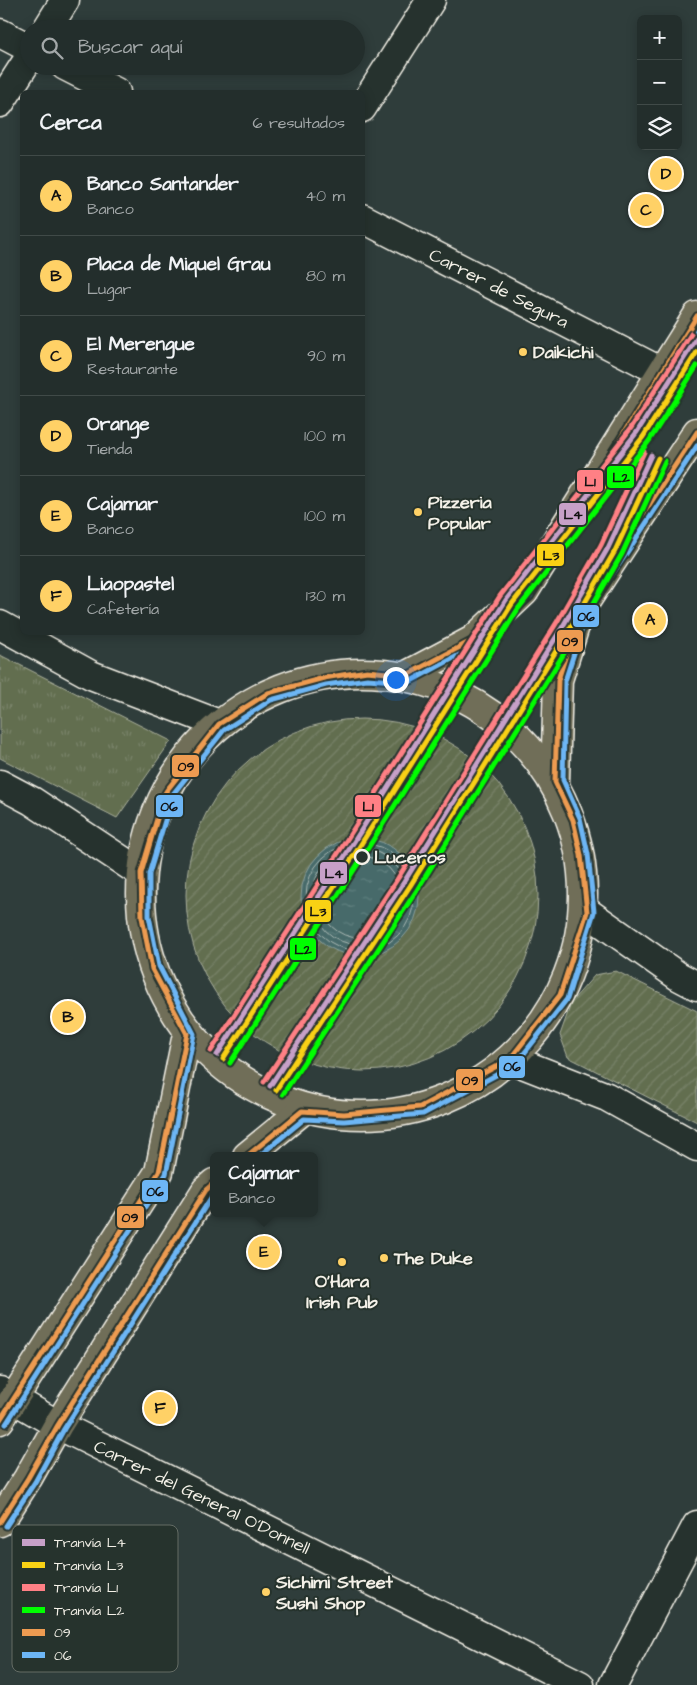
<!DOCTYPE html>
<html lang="es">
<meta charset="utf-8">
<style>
body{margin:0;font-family:"Architects Daughter",sans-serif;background:#2b3634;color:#f1f3f6}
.controls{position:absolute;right:15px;top:15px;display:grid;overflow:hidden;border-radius:8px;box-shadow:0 2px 12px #0003}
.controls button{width:45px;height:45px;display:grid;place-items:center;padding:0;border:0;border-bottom:1px solid #404a48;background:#232e2c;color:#f1f3f6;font:25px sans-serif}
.you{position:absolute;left:395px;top:679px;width:18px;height:18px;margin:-12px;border:4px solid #fff;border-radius:50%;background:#1a73e8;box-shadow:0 0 0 8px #1a73e833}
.badge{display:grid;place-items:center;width:32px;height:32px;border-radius:50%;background:#ffd166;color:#111;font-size:16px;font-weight:700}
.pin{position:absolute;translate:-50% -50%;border:2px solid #fff;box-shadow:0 1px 5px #0006}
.popup{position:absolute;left:210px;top:1152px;width:108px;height:65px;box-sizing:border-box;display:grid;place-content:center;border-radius:8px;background:#232e2c;filter:drop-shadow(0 1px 4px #0005);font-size:16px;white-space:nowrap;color:#a3a8a9}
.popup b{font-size:19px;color:#f1f3f6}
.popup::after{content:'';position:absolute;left:50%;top:100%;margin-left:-10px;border:10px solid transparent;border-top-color:#232e2c}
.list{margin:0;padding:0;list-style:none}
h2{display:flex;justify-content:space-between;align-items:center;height:65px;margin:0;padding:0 20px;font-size:21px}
h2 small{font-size:16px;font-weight:400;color:#a3a8a9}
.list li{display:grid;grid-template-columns:32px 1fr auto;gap:15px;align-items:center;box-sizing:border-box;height:80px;padding:0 20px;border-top:1px solid #404a48}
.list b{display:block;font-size:19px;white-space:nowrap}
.list p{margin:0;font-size:16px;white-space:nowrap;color:#a3a8a9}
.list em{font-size:16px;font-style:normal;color:#a3a8a9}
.icon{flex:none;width:28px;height:28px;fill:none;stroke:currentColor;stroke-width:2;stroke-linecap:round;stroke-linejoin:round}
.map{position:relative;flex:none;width:697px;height:1685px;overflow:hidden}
.search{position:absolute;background:#232e2c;box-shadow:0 2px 12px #0003;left:20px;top:20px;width:345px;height:55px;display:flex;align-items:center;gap:12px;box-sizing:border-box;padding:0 18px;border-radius:28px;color:#a3a8a9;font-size:19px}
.panel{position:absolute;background:#232e2c;box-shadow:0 2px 12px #0003;left:20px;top:90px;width:345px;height:545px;border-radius:8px}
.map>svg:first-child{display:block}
.park{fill:url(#park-tufts);stroke:#abb09c}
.garden{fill:url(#garden-furrows);stroke:#abb09c}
.water{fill:url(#water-ripples);stroke:#8ca09c}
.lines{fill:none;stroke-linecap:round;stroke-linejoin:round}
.shore{stroke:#aebbb6;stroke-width:1}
.street-casing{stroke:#f4f1e8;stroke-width:31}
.secondary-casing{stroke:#f4f1e8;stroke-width:31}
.primary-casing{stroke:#f4f1e8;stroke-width:31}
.street{stroke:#26332d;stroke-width:28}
.secondary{stroke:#26332d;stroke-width:28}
.primary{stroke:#706e59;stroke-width:28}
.bus-1-casing{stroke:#26332d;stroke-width:9}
.bus-2-casing{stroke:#26332d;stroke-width:9}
.bus-1{stroke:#ed9b51;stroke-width:5}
.bus-2{stroke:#6db6f5;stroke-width:5}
.tram-1-casing{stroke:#26332d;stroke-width:9}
.tram-2-casing{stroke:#26332d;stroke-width:9}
.tram-3-casing{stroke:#26332d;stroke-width:9}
.tram-4-casing{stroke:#26332d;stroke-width:9}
.tram-1{stroke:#c7a0c8;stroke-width:5}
.tram-2{stroke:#f9d114;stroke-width:5}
.tram-3{stroke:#ff8085;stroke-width:5}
.tram-4{stroke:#0f0;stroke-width:5}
.poi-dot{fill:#ffd166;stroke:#26332d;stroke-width:2}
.stop-dot{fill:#26332d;stroke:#f4f1e8;stroke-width:2.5}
.labels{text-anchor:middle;stroke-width:4;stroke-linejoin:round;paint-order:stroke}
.street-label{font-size:18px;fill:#f4f1e8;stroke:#26332d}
.poi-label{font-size:18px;font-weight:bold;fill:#f4f1e8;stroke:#26332d;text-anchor:start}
.stop-label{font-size:18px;font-weight:bold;fill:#f4f1e8;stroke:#26332d;text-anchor:start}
.key{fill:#26332d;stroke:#646c65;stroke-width:1}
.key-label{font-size:14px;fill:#f4f1e8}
.line-badge{stroke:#26332d;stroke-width:2}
.pale-badge-label{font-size:14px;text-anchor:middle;font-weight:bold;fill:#111}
</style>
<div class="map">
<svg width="697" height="1685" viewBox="0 0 697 1685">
<defs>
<pattern id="park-tufts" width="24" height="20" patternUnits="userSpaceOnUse" patternTransform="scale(1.25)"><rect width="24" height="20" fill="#626e50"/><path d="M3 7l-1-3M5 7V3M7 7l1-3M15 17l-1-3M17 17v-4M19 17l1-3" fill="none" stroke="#798369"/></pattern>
<pattern id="garden-furrows" width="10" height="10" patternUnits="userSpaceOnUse" patternTransform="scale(1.25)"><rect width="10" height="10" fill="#626e50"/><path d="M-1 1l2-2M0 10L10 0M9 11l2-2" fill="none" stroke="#798369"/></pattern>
<pattern id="water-ripples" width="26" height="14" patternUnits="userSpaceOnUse" patternTransform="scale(1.25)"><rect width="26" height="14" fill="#466a6a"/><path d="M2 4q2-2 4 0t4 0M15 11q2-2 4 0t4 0" fill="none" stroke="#61807f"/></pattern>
</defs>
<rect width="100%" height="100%" fill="#2f3d3b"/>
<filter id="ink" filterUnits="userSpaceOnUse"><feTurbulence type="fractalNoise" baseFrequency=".02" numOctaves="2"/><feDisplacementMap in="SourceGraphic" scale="10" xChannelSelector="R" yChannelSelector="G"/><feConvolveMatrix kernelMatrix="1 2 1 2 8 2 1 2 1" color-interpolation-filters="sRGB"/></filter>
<g filter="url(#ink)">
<path class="park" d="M 0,655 L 171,741 L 117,818 L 0,758 Z"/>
<g class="garden">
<circle cx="362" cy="895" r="176"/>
<path d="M 616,971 L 697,1011 L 697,1122 L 568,1057 L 560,1035 L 572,1001 L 595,975 Z"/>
</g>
<circle class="water" cx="360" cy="897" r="59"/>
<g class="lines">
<g class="shore">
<circle cx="360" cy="897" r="54"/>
<circle cx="360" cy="897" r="48"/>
<circle cx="360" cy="897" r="41"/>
</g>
<g class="street-casing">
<g id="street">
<path d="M 47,29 L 65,0"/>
<path d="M 0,33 L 29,48"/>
<path d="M 65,66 L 116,92"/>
<path d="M 0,103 L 29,58"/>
<path d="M 362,108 L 431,0"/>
<path d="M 362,218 L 662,372"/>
<path d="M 0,625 L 91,675 L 219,724"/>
<path d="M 0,784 L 32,801 L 141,873"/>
<path d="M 0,1391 L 58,1425 L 580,1685"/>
<path d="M 613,1685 L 697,1525"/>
</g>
</g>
<g class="secondary-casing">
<g id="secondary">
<path d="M 587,912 L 678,976 L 697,986"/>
<path d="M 510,1059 L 607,1097 L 697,1147"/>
</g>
</g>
<g class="primary-casing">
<g id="primary">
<circle cx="362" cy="894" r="221"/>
<path d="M 407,675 L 473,640 L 524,592 L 697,316"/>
<path d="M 555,782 L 558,680 L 580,610 L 697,432"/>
<path d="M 247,1156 L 302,1111"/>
<path d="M 0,1420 L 159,1172 L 187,1034"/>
<path d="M 0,1522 L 28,1478 L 58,1425 L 206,1190 L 214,1183"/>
</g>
</g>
<use href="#street" class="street"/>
<use href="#secondary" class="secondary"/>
<use href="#primary" class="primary"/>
<g class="bus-1-casing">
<g id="bus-1">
<path d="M 247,1156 L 302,1111 L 344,1114 L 420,1107 L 510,1059 L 560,995 L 587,912 L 581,855 L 573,820 L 555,782 L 558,680 L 580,610 L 697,432"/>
<path d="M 0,1420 L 159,1172 L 187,1034 L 152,969 L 142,917 L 141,873 L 164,795 L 167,790 L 219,724 L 268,693 L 324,678 L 367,671 L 407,675 L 473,640 L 524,592 L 697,316"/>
<path d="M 0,1522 L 28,1478 L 58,1425 L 206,1190 L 214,1183"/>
</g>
</g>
<g class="bus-2-casing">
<g id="bus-2">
<path d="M 259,1156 L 304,1119 L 344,1121 L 423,1114 L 515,1065 L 567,999 L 594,912 L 588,854 L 580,818 L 563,780 L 565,681 L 587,613 L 697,446"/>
<path d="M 6,1424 L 166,1174 L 194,1034 L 159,966 L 149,916 L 149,874 L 173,794 L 224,730 L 271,700 L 326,685 L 367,679 L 409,682 L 478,645 L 530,597 L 697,330"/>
<path d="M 6,1526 L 35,1482 L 64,1429 L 214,1193"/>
</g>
</g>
<use href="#bus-1" class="bus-1"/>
<use href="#bus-2" class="bus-2"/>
<g class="tram-1-casing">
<g id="tram-1">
<path d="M 217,1055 L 350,848 L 506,600 L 637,432 L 697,338"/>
<path d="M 270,1086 L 404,882 L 563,626 L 608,548 L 651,455"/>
</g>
</g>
<g class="tram-2-casing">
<g id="tram-2">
<path d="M 223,1059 L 356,852 L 512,604 L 643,437 L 697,352"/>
<path d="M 276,1090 L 410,886 L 569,630 L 615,551 L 658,458"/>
</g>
</g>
<g class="tram-3-casing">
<g id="tram-3">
<path d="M 211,1051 L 344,844 L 500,596 L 631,428 L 691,334"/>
<path d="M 264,1082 L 398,878 L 557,622 L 601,545 L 644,452"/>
</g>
</g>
<g class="tram-4-casing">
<g id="tram-4">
<path d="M 230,1063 L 363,856 L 518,609 L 649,441 L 697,366"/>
<path d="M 283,1094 L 417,890 L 576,634 L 622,554 L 665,461"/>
</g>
</g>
<use href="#tram-1" class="tram-1"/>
<use href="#tram-2" class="tram-2"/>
<use href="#tram-3" class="tram-3"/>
<use href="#tram-4" class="tram-4"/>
</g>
</g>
<g class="poi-dot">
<circle cx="523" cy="352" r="5"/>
<circle cx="418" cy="512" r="5"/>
<circle cx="384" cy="1258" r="5"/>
<circle cx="342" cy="1262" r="5"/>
<circle cx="266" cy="1592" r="5"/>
</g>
<circle class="stop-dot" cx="362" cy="857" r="7"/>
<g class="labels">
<g class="street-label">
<text transform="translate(499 288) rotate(27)" y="6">Carrer de Segura</text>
<text transform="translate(202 1497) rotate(26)" y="6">Carrer del General O'Donnell</text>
</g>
<g class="poi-label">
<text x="533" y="358">Daikichi</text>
<text x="428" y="508">Pizzeria<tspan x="428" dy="21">Popular</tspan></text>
<text x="394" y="1264">The Duke</text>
<text x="342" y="1287" text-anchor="middle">O'Hara<tspan x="342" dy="21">Irish Pub</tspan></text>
<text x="276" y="1588">Sichimi Street<tspan x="276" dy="21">Sushi Shop</tspan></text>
</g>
<g class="stop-label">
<text x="374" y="863">Luceros</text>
</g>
</g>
<rect x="12" y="1525" width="166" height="147" rx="8" class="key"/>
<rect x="22" y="1539" width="23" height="7" fill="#c7a0c8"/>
<rect x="22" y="1562" width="23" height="6" fill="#f9d114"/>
<rect x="22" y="1584" width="23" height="7" fill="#ff8085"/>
<rect x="22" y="1607" width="23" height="6" fill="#0f0"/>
<rect x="22" y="1629" width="23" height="7" fill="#ed9b51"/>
<rect x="22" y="1652" width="23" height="6" fill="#6db6f5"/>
<g class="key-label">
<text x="54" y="1547">Tranvía L4</text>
<text x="54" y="1570">Tranvía L3</text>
<text x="54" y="1592">Tranvía L1</text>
<text x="54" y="1615">Tranvía L2</text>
<text x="54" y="1637">09</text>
<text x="54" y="1660">06</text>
</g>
<g class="line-badge">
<rect x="606" y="465" width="29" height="24" rx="5" fill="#0f0"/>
<rect x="576" y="469" width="28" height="24" rx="5" fill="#ff8085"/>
<rect x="558" y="502" width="29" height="24" rx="5" fill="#c7a0c8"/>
<rect x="536" y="543" width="29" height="24" rx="5" fill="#f9d114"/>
<rect x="572" y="604" width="28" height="24" rx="5" fill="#6db6f5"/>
<rect x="556" y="629" width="28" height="24" rx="5" fill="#ed9b51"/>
<rect x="171" y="754" width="29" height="24" rx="5" fill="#ed9b51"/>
<rect x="354" y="794" width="28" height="24" rx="5" fill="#ff8085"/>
<rect x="155" y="794" width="29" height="24" rx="5" fill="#6db6f5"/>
<rect x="319" y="861" width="29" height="24" rx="5" fill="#c7a0c8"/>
<rect x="304" y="899" width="28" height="24" rx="5" fill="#f9d114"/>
<rect x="289" y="937" width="28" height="24" rx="5" fill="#0f0"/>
<rect x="498" y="1055" width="28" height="24" rx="5" fill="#6db6f5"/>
<rect x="455" y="1068" width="29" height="24" rx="5" fill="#ed9b51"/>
<rect x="141" y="1179" width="28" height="24" rx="5" fill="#6db6f5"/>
<rect x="116" y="1205" width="29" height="24" rx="5" fill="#ed9b51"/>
</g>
<g class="pale-badge-label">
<text x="621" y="482">L2</text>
<text x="590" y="486">L1</text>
<text x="573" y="519">L4</text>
<text x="551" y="560">L3</text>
<text x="586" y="621">06</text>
<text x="570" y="646">09</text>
<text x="186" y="771">09</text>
<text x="368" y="811">L1</text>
<text x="169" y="811">06</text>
<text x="334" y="878">L4</text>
<text x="318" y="916">L3</text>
<text x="303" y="954">L2</text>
<text x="512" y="1071">06</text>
<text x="470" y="1085">09</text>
<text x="155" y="1196">06</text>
<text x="130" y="1222">09</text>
</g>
</svg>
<div class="controls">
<button>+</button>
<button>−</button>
<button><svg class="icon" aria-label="layers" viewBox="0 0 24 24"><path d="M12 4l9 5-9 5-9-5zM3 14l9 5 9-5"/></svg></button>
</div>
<div class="you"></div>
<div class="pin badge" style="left:650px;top:620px">A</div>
<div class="pin badge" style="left:68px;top:1017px">B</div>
<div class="pin badge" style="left:646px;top:210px">C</div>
<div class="pin badge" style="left:666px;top:174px">D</div>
<div class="pin badge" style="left:264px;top:1252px">E</div>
<div class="popup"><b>Cajamar</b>Banco</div>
<div class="pin badge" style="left:160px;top:1408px">F</div>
<div class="search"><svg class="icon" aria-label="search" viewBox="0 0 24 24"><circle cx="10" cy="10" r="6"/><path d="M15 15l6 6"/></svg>Buscar aquí</div>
<section class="panel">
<h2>Cerca<small>6 resultados</small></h2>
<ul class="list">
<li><span class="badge">A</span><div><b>Banco Santander</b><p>Banco</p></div><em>40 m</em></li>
<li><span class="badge">B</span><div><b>Placa de Miquel Grau</b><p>Lugar</p></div><em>80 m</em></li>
<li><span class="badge">C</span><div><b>El Merengue</b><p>Restaurante</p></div><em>90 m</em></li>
<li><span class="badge">D</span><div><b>Orange</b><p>Tienda</p></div><em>100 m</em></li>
<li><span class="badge">E</span><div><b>Cajamar</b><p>Banco</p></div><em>100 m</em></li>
<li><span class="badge">F</span><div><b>Liaopastel</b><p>Cafetería</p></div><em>130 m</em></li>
</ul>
</section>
</div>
